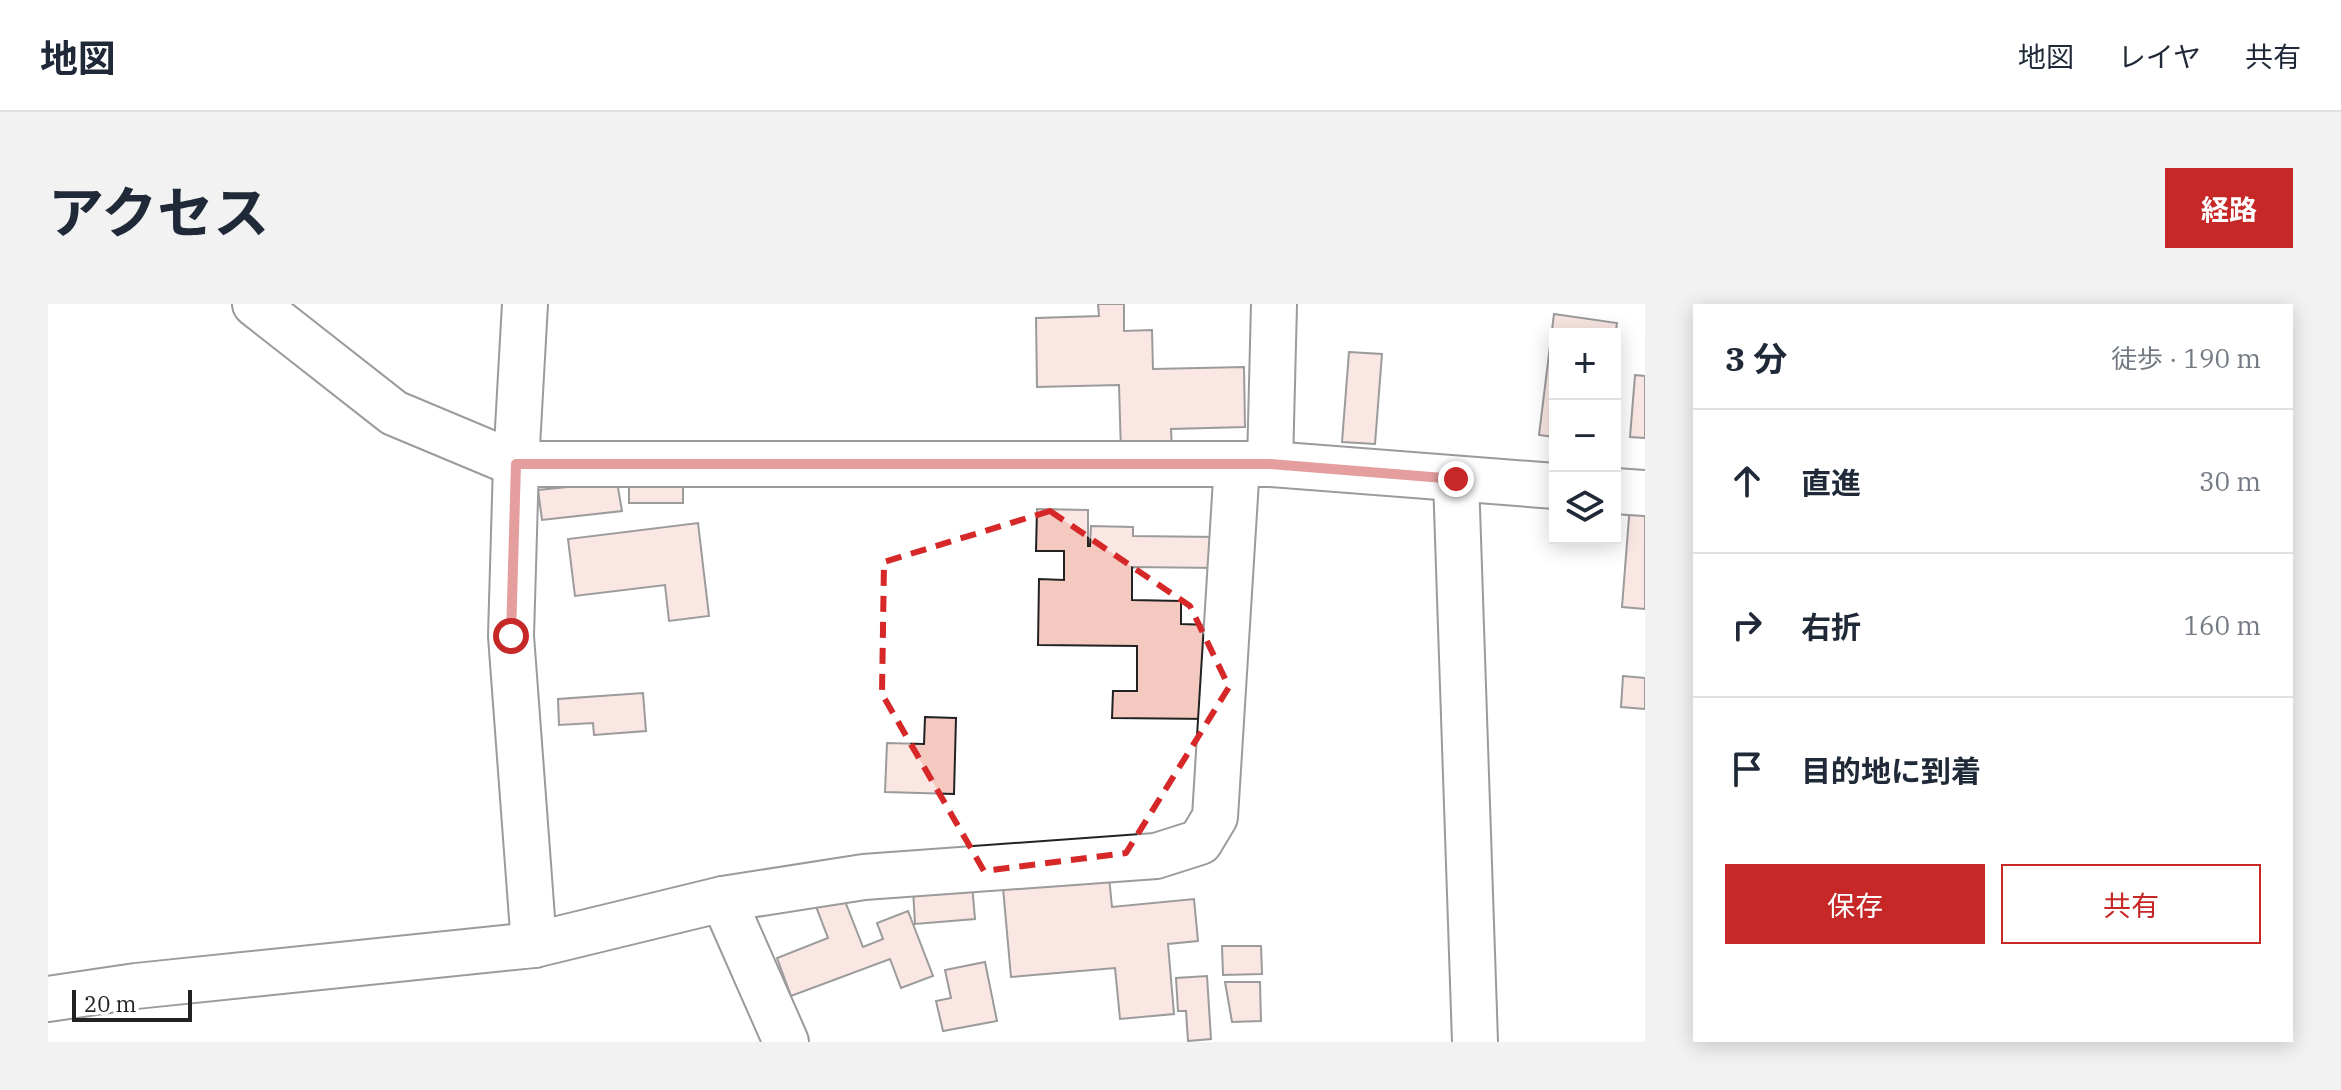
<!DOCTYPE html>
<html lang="ja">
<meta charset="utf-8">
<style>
body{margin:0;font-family:"IBM Plex Serif","Noto Sans JP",serif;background:#f2f2f3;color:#1f2937}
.controls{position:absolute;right:24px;top:24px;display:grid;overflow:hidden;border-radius:0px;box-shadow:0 4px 20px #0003}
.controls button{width:72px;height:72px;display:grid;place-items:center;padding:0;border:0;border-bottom:2px solid #e0e1e3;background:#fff;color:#1f2937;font:40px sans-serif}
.scale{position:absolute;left:24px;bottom:20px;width:120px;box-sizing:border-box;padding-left:8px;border:4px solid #222;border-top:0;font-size:22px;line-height:28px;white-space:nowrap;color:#222;-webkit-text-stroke:6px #fff;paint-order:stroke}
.stop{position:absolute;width:24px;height:24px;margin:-18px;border:6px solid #c62828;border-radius:50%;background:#fff}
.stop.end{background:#c62828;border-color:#fff;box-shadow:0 2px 8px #0008}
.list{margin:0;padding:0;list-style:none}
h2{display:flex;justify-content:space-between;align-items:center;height:104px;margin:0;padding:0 32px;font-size:34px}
h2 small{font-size:26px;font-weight:400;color:#747a83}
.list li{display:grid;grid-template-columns:52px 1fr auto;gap:24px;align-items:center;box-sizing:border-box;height:144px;padding:0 32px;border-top:2px solid #e0e1e3}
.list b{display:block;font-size:30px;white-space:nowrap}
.list em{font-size:26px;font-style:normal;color:#747a83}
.actions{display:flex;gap:16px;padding:24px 32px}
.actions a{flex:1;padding:18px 0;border:2px solid #c62828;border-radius:0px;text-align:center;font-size:28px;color:#c62828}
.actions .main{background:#c62828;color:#fff}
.icon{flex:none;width:44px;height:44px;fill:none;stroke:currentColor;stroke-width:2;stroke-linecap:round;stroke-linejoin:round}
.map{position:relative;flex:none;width:1597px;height:738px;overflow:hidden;border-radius:0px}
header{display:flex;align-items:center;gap:48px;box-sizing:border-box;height:112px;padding:0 40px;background:#fff;border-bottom:2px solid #e0e1e3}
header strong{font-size:38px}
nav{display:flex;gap:44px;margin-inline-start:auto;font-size:28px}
.intro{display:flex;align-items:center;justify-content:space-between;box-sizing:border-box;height:192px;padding:0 48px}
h1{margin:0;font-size:56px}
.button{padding:20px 36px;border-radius:0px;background:#c62828;color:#fff;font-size:28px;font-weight:700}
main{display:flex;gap:48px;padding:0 48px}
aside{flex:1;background:#fff;border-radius:0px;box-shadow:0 4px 20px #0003}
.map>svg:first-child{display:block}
.building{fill:#f3c9c0;stroke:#222;stroke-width:2}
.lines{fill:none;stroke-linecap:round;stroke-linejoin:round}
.minor-casing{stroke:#222;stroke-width:48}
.minor{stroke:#fff;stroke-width:44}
.route{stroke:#c62828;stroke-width:10}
.marked{fill:none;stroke:#d62828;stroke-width:6;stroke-dasharray:16 10;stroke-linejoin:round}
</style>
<header>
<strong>地図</strong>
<nav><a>地図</a><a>レイヤ</a><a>共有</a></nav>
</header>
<div class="intro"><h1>アクセス</h1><a class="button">経路</a></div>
<main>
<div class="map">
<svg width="1597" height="738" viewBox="0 0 1597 738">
<rect width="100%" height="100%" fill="#fff"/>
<g class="building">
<path d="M 1050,0 L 1076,0 L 1076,27 L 1104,26 L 1105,65 L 1196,63 L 1197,123 L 1123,125 L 1124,148 L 1073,149 L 1071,81 L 989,83 L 988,14 L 1051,12 Z"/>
<path d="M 1506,10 L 1569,19 L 1567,33 L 1567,30 L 1507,30 L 1507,133 L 1491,131 Z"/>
<path d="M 1301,48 L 1334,50 L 1327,140 L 1294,138 Z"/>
<path d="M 1587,71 L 1597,72 L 1597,134 L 1582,133 Z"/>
<rect x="581" y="176" width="54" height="23"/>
<path d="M 569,178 L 574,207 L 494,216 L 490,186 Z"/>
<path d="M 1582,200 L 1597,201 L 1597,305 L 1574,303 Z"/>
<path d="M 989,205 L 1040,206 L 1040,242 L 1042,242 L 1043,222 L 1085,223 L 1085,232 L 1170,233 L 1170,264 L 1084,263 L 1084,296 L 1133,297 L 1133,320 L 1163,321 L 1162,415 L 1064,414 L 1065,387 L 1089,387 L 1089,342 L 990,341 L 991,275 L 1016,276 L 1016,247 L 988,247 Z"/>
<path d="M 650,219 L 661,312 L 621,317 L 617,281 L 527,292 L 520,235 Z"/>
<path d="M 1575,372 L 1597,374 L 1597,405 L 1573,403 Z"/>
<path d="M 595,389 L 598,427 L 546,431 L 545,419 L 511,421 L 510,395 Z"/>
<path d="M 877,413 L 908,414 L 906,490 L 837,488 L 839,439 L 876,440 Z"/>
<path d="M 1060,563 L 1064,603 L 1146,595 L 1150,637 L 1120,640 L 1126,710 L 1072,715 L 1067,664 L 963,673 L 954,573 Z"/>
<path d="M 924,580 L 927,615 L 867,620 L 865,585 Z"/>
<path d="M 793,587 L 815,643 L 835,635 L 829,619 L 860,607 L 885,672 L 853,684 L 842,655 L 743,692 L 729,654 L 780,634 L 766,597 Z"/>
<path d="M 1174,642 L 1213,642 L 1214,670 L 1175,671 Z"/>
<path d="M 937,658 L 949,717 L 895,727 L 888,697 L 903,694 L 897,666 Z"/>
<path d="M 1159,672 L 1163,735 L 1140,737 L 1138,707 L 1130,707 L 1128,674 Z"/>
<path d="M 1177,678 L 1212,678 L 1213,717 L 1184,718 Z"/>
</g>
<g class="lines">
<g class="minor-casing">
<g id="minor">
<path d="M 207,0 L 346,109 L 468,160 L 1222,160 L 1507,182"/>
<path d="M 477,0 L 468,160 L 463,332 L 486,641"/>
<path d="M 1222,160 L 1226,0"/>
<path d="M 1408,175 L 1427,738"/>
<path d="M 1567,187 L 1597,189"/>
<path d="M 675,595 L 816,573 L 1108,552 L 1152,538 L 1167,513 L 1189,160"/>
<path d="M 0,695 L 88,682 L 486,641 L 675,595 L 738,738"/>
</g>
</g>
<use href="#minor" class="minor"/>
</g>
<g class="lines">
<path class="route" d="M 463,332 L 468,160 L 1222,160 L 1408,175"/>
</g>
<path d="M0 0H1597V738H0ZM 1002,207 L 1142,302 L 1181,383 L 1078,549 L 936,567 L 834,390 L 836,258 Z" fill="#fff" fill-opacity=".55" fill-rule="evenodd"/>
<path class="marked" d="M 1002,207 L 1142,302 L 1181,383 L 1078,549 L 936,567 L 834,390 L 836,258 Z"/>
</svg>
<div class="controls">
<button>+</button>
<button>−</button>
<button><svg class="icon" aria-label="layers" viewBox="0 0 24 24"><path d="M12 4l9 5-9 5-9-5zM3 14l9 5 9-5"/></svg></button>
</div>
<div class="scale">20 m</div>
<div class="stop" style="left:463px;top:332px"></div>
<div class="stop end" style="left:1408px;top:175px"></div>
</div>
<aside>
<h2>3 分<small>徒歩 · 190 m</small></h2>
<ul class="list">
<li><svg class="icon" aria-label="ahead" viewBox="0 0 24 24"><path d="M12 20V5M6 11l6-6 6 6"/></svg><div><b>直進</b></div><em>30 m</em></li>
<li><svg class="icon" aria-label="right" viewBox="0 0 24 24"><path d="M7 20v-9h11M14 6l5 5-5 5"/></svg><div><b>右折</b></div><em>160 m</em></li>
<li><svg class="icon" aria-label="arrive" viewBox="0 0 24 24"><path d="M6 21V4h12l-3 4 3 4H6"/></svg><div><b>目的地に到着</b></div></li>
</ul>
<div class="actions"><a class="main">保存</a><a>共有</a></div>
</aside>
</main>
